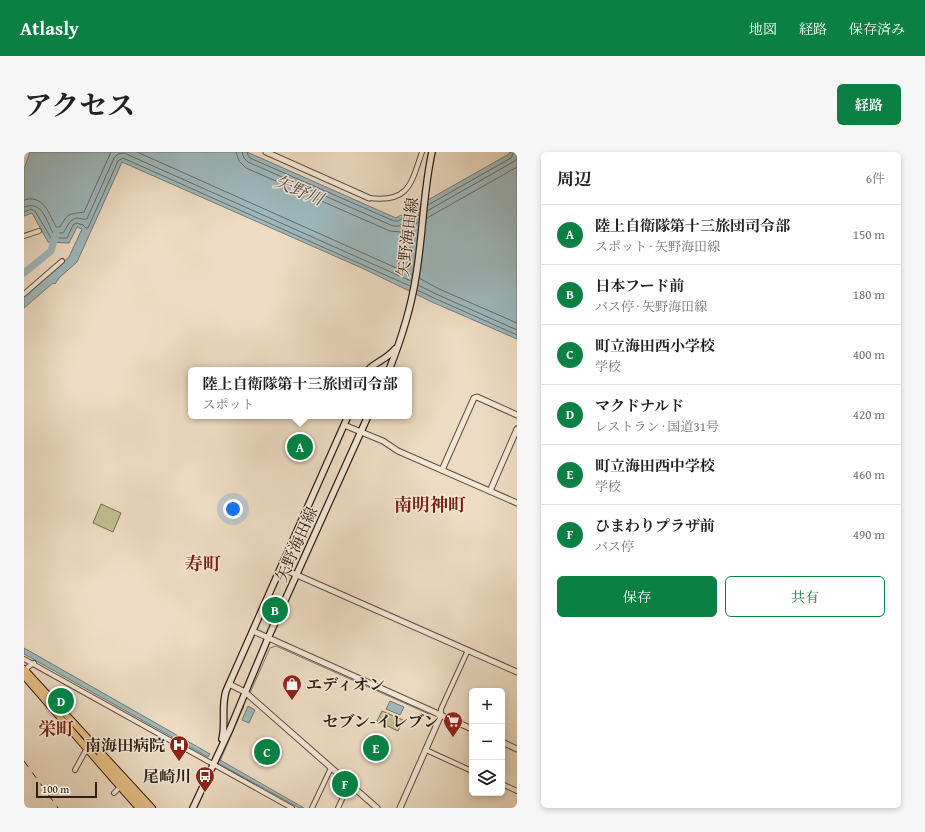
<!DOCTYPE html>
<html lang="ja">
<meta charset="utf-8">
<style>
body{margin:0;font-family:"Gentium Book Plus","Noto Serif JP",serif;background:#f6f6f6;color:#202124}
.controls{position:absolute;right:12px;bottom:12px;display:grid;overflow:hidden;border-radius:6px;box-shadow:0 2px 6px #0003}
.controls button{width:36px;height:36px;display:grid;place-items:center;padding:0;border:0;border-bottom:1px solid #e0e0e0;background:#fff;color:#202124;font:20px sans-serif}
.scale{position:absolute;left:12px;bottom:10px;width:61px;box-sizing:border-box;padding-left:4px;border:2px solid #311d11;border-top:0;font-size:11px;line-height:14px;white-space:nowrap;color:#311d11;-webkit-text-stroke:3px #f3e8d8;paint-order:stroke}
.you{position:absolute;left:209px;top:357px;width:14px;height:14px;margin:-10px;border:3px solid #fff;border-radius:50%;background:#1a73e8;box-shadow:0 0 0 6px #1a73e833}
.badge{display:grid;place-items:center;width:26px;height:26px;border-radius:50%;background:#0b8043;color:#fff;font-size:13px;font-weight:700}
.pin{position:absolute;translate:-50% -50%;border:2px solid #fff;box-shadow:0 1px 4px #0006}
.popup{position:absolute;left:164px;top:215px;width:224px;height:52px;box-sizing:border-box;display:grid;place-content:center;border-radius:6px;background:#fff;filter:drop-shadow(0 1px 3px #0005);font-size:13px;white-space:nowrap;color:#757577}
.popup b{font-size:15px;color:#202124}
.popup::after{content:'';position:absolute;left:50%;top:100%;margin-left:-8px;border:8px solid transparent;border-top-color:#fff}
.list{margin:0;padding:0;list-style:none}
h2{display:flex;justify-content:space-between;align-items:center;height:52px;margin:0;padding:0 16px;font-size:17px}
h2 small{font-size:13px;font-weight:400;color:#757577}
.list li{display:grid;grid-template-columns:26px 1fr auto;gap:12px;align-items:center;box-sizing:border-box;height:60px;padding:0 16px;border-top:1px solid #e0e0e0}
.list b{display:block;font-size:15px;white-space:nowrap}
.list p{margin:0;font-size:13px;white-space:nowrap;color:#757577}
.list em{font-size:13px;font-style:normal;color:#757577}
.actions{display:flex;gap:8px;padding:12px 16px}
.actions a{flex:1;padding:9px 0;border:1px solid #0b8043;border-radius:6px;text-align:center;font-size:14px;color:#0b8043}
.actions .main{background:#0b8043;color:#fff}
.icon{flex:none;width:22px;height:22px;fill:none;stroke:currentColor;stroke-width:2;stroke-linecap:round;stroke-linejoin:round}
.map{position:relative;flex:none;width:493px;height:656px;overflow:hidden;border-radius:6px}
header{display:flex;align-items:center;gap:24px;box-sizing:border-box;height:56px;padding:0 20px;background:#0b8043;color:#fff}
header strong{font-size:19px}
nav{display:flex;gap:22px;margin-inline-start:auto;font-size:14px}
.intro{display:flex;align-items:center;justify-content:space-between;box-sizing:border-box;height:96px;padding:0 24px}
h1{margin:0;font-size:28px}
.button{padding:10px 18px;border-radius:6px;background:#0b8043;color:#fff;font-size:14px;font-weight:700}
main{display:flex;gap:24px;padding:0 24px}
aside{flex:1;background:#fff;border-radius:6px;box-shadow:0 2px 6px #0003}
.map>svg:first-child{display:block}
.green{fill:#bebf90;stroke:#786e50}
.water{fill:#9db9be;stroke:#727b79}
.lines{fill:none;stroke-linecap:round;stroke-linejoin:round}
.shore{stroke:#676b68;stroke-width:1}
.stream{stroke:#727b79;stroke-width:1}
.river{stroke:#9db9be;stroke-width:7}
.minor-casing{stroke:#604d3e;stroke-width:6}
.tertiary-casing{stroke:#604d3e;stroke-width:7}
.secondary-casing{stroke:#311d11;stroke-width:8}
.trunk-casing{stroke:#311d11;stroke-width:8}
.minor{stroke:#f3e8d8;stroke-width:4}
.tertiary{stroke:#f3e8d8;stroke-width:5}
.secondary{stroke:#f3e8d8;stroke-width:5.5}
.trunk{stroke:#e6be82;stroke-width:6}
.rail{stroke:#311d11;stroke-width:1;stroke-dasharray:7 7;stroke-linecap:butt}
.labels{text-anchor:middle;stroke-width:3;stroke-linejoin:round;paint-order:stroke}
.street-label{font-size:16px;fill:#311d11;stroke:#f3e8d8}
.poi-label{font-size:16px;font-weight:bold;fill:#311d11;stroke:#f3e8d8;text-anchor:end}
.water-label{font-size:17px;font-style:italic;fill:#514c45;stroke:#f3e8d8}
.quarter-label{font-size:18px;font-weight:bold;fill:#7a1f14;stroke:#f3e8d8}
</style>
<header>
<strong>Atlasly</strong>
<nav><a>地図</a><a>経路</a><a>保存済み</a></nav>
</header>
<div class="intro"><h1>アクセス</h1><a class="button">経路</a></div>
<main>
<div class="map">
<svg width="493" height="656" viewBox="0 0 493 656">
<rect width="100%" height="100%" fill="#eddcc3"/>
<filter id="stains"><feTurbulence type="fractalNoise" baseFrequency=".005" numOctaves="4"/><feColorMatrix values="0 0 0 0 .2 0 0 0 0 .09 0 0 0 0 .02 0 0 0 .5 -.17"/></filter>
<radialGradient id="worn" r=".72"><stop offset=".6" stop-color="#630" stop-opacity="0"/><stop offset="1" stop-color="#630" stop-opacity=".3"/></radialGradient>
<g class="green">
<path d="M 77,352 L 97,361 L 89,380 L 69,371 Z"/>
<path d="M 358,559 L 379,568 L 374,579 L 353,569 Z"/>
</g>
<g class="water">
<path d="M 6,0 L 223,0 L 372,66 L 485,2 L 486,0 L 493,0 L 493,187 L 408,150 L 340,117 L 98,10 L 53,110 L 35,126 L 31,132 L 29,131 L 0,156 L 0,144 L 45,105 L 58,77 L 53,75 L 45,91 L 24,90 L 8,61 L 0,64 L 0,17 Z"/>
<path d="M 0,496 L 186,602 L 184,605 L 0,502 Z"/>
<path d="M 366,549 L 380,555 L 376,563 L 362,557 Z"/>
<path d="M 224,554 L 231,558 L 225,571 L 218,568 Z"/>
<path d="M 196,608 L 280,656 L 275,656 L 194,611 Z"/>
</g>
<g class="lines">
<g class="shore">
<path d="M 113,0 L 388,123"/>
<path d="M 212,0 L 215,9 L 222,16 L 366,79 L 377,80 L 395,70"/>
<path d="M 218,0 L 220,6 L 224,10 L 369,74 L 375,74 L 395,63"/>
<path d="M 223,0 L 224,3 L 226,6 L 370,69 L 374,69 L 396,57"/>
<path d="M 0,48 C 19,42 25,61 32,75 L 36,75 C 45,60 43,63 60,60 L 87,0"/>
<path d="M 404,53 L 487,6 L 490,0"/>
<path d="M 0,55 C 18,48 22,68 29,81 L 39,81 C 43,76 45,67 53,66 C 56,66 59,68 63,67 L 90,6 L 94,2 L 100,1 L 387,129"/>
<path d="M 403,59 L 489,10 L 493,7"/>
<path d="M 0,60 L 7,57 L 11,59 L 27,86 L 43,86 L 49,73 L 52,71 L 59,73 L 62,76 L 64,76 L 94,9 L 99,6 L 386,134"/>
<path d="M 403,66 L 493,15"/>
<path d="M 395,126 L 415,137 L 493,171"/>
<path d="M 394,133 L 412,142 L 493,178"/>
<path d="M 393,138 L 410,146 L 493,183"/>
</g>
<g class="stream">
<path d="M 226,541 L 246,496 L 252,494 L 405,562"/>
<path d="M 196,609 L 220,554"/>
</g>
<path class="river" d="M 0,121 L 27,99 L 32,82"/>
<g class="minor-casing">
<g id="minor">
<path d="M 345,46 C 385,51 387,32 398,0"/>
<path d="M 0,84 L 15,79"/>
<path d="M 0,142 L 38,109"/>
<path d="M 0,507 L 268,656"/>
<path d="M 2,520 L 4,515 L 10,511"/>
<path d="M 417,563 L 417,557 L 444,498"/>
<path d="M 402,598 L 448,619"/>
<path d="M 51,618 L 63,596"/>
<path d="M 478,632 L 493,639"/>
<path d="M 90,641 L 96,635"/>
<path d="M 288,656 L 307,616"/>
<path d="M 314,656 L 325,632"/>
</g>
</g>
<g class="tertiary-casing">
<g id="tertiary">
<path d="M 242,0 L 345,46"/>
<path d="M 320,273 L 359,289 L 374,299 L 493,351"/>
<path d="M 418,318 L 450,246 L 453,245 L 493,263"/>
<path d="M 466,339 L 493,277"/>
<path d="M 257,416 L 493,520"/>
<path d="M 229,479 L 448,577"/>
<path d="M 205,532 L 221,540 L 353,656"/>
<path d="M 478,590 L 493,597"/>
<path d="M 376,656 L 417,563"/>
</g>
</g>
<g class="secondary-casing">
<g id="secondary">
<path d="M 344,218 C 353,209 362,208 371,197"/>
<path d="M 365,218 C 377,188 387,156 392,124 C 399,83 399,41 408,0"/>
<path d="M 198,587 C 202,571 197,555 202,539 L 324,264"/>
<path d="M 169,656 L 206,577 L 244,486 L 344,264"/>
</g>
</g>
<g class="trunk-casing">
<g id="trunk">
<path d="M 0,517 L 128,656"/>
<path d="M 0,524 C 39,568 76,613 115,656"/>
<path d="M 75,605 L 121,656"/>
</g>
</g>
<use href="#minor" class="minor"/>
<use href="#tertiary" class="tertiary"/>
<use href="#secondary" class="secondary"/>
<use href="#trunk" class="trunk"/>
<path class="rail" d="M 0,609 L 34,656"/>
</g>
<defs>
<g id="shop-pin" transform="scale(1)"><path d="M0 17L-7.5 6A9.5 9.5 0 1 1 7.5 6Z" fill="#8f2418" stroke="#f3e8d8"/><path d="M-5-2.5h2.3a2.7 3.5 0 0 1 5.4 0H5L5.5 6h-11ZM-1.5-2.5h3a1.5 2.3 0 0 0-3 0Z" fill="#fff"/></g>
<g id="supermarket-pin" transform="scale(1)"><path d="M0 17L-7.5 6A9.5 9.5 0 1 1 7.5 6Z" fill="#8f2418" stroke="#f3e8d8"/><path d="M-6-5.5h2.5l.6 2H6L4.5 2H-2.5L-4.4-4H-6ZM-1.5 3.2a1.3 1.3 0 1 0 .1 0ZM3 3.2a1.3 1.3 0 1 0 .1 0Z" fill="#fff"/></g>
<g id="hospital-pin" transform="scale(1)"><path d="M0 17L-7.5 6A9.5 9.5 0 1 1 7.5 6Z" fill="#8f2418" stroke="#f3e8d8"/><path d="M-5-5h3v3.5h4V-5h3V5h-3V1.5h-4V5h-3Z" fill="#fff"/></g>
<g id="bus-pin" transform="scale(1)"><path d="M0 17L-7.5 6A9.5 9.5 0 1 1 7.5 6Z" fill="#8f2418" stroke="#f3e8d8"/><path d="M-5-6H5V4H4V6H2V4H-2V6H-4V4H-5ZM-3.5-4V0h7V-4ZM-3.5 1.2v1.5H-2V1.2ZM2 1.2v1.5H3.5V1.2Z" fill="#fff"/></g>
</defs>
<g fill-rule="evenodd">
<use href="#shop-pin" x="268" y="532"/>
<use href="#supermarket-pin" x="429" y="569"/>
<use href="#hospital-pin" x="155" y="593"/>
<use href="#bus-pin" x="181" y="624"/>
</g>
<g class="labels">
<g class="street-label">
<text transform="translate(383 85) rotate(-83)" y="6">矢野海田線</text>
<text transform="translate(272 392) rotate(-66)" y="6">矢野海田線</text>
</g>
<g class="poi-label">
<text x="282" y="538" text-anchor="start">エディオン</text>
<text x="415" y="575">セブン-イレブン</text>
<text x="141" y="599">南海田病院</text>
<text x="167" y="630">尾崎川</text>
</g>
<g class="water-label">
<text transform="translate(275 38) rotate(23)" y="6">矢野川</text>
</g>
<g class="quarter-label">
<text x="406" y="359">南明神町</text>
<text x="179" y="418">寿町</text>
<text x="32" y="583">栄町</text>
</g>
</g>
<rect width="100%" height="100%" filter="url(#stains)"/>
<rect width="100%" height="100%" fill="url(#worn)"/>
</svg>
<div class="controls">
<button>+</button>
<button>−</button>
<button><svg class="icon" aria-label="layers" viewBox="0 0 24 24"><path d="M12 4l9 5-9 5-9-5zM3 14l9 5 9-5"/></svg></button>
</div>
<div class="scale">100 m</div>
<div class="you"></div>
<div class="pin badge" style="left:276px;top:295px">A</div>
<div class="popup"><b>陸上自衛隊第十三旅団司令部</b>スポット</div>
<div class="pin badge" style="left:251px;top:458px">B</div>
<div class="pin badge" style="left:243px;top:600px">C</div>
<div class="pin badge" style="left:37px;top:549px">D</div>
<div class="pin badge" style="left:352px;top:596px">E</div>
<div class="pin badge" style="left:321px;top:632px">F</div>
</div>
<aside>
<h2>周辺<small>6件</small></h2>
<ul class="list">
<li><span class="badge">A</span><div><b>陸上自衛隊第十三旅団司令部</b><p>スポット · 矢野海田線</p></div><em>150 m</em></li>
<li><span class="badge">B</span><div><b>日本フード前</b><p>バス停 · 矢野海田線</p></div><em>180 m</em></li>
<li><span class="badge">C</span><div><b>町立海田西小学校</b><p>学校</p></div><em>400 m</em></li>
<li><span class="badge">D</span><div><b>マクドナルド</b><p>レストラン · 国道31号</p></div><em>420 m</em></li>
<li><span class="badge">E</span><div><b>町立海田西中学校</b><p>学校</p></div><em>460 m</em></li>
<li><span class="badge">F</span><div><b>ひまわりプラザ前</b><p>バス停</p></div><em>490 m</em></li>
</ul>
<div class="actions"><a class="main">保存</a><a>共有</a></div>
</aside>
</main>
